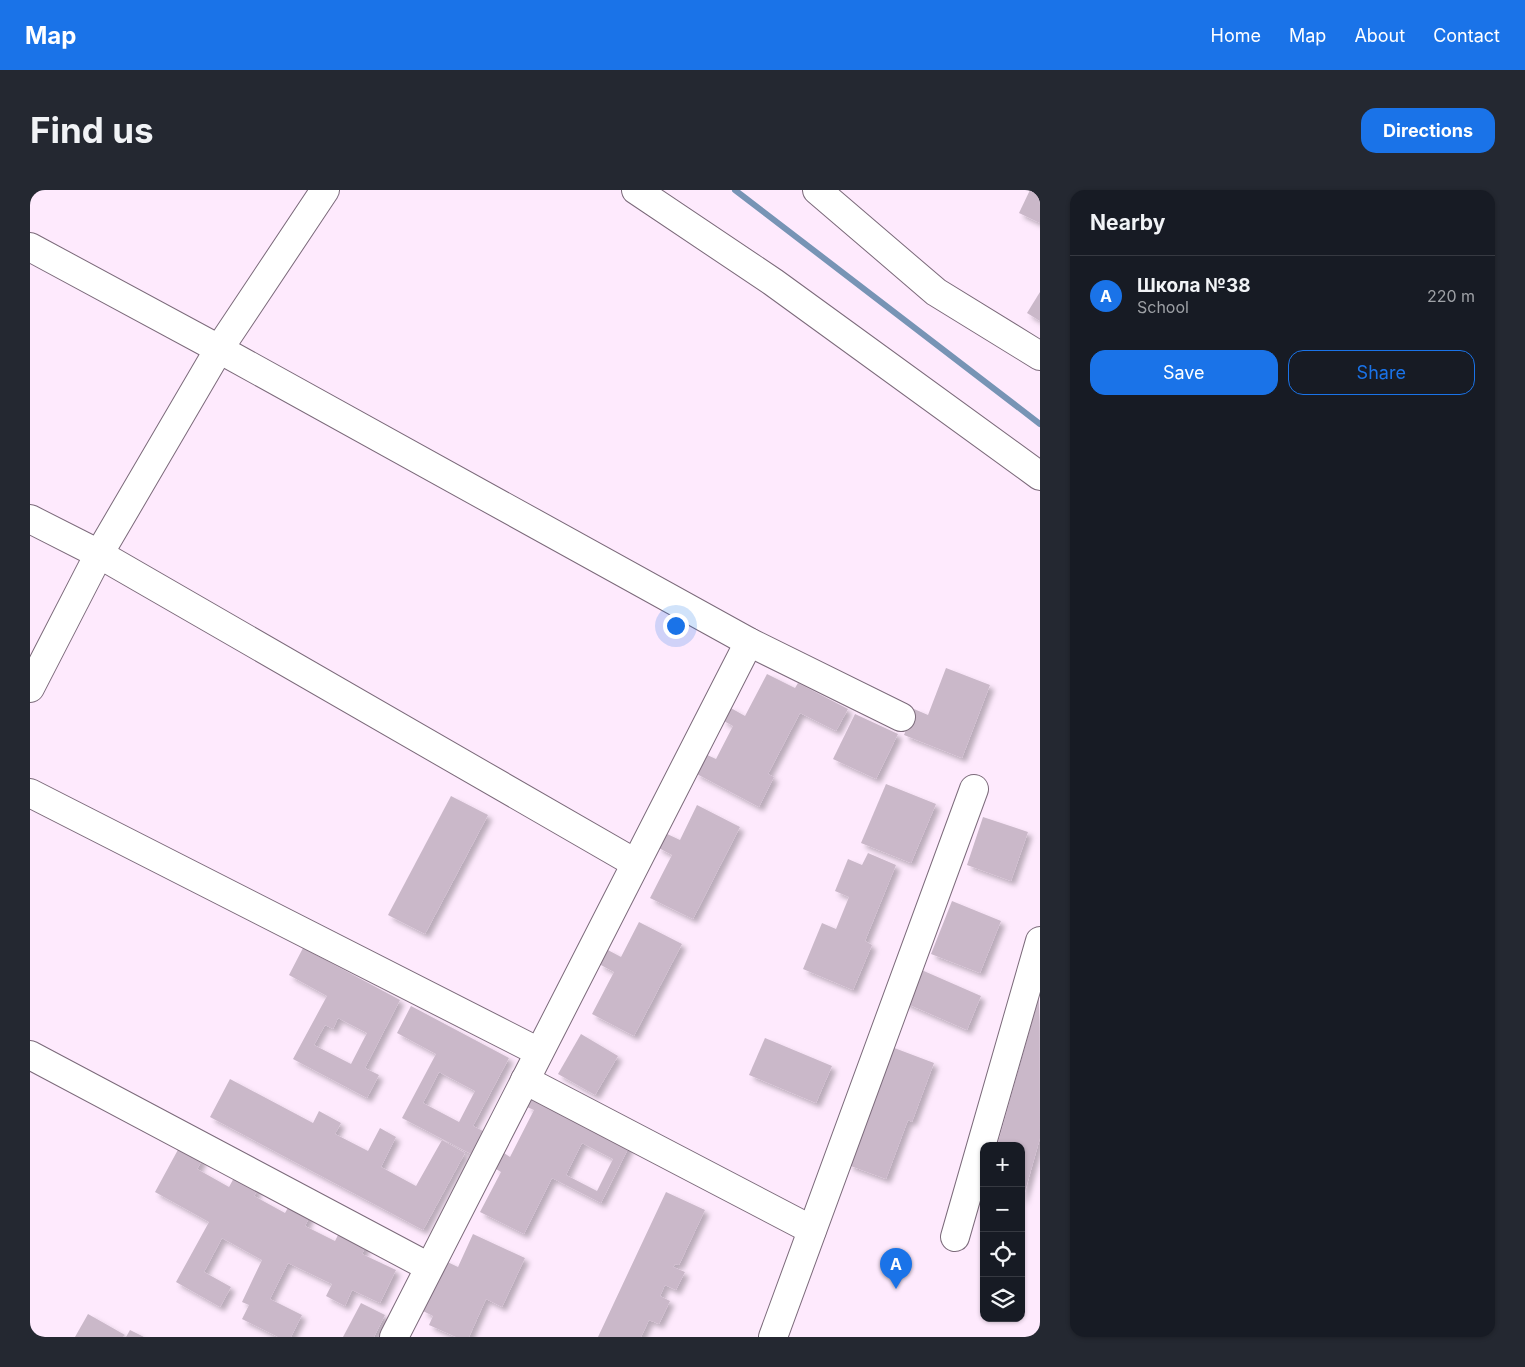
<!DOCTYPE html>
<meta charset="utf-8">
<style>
body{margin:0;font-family:Inter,sans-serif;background:#242831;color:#f1f3f6}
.controls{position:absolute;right:15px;bottom:15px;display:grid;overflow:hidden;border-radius:10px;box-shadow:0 1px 4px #0004}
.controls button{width:45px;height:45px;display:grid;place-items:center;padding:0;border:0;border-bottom:1px solid #363941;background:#171b24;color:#f1f3f6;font:25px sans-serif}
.you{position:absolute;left:645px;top:435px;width:18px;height:18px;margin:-12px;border:4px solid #fff;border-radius:50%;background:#1a73e8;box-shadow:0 0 0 8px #1a73e833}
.badge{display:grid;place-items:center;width:32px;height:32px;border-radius:50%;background:#1a73e8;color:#fff;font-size:16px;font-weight:700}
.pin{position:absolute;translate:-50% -41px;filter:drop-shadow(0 1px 2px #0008)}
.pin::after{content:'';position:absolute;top:26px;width:18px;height:15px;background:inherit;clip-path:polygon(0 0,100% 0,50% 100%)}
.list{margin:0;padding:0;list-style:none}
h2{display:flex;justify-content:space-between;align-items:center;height:65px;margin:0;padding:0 20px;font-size:21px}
h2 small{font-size:16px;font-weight:400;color:#9ea1a6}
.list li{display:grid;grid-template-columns:32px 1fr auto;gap:15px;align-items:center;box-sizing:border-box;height:80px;padding:0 20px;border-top:1px solid #363941}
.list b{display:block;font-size:19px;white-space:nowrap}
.list p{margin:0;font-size:16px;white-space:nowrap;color:#9ea1a6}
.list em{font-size:16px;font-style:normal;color:#9ea1a6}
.actions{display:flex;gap:10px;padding:15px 20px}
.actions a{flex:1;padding:11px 0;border:1px solid #1a73e8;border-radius:15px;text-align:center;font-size:18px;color:#1a73e8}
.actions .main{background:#1a73e8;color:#fff}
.icon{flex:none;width:28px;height:28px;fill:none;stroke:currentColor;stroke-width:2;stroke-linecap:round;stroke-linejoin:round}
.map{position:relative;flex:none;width:1010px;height:1147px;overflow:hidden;border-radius:15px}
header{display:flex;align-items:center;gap:30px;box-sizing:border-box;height:70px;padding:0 25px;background:#1a73e8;color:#fff}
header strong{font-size:24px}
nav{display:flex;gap:28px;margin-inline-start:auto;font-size:18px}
.intro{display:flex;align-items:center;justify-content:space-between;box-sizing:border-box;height:120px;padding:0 30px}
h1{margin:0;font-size:35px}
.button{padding:12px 22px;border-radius:15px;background:#1a73e8;color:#fff;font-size:18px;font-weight:700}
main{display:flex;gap:30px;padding:0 30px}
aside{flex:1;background:#171b24;border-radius:15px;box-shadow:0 1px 4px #0004}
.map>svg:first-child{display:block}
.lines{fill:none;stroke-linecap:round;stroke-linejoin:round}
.stream{stroke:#7794b5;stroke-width:6}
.building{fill:#cab8c9;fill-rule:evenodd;filter:url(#shadow)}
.minor-casing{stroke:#7b6a7a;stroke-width:30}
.minor{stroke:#fff;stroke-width:28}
</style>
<header>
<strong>Map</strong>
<nav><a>Home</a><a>Map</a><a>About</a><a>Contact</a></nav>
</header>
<div class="intro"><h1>Find us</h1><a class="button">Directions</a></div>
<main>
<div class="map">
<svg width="1010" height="1147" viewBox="0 0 1010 1147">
<defs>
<filter id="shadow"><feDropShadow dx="4.5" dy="4.5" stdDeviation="2.5" flood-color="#0004"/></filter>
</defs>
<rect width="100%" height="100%" fill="#feeafd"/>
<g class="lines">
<path class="stream" d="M 705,0 L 1010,234"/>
</g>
<g class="building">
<path d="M 1000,0 L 1010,0 L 1010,33 L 989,23 Z"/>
<path d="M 1010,102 L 1010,131 L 997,123 Z"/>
<path d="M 916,478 L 960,495 L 932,568 L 874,545 L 884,519 L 898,525 Z"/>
<path d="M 737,484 L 765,498 L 768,493 L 818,519 L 806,541 L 770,523 L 738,584 L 744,587 L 729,617 L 665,583 L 675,564 L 686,569 L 703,536 L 692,530 L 699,517 L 715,526 Z"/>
<path d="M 825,524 L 868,544 L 846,589 L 803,569 Z"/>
<path d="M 856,594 L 906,614 L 881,673 L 831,653 Z"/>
<path d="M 421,606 L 458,625 L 395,744 L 358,725 Z"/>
<path d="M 667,615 L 710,637 L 663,729 L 620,708 L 642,665 L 627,657 L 635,643 L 650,650 Z"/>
<path d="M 953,627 L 998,642 L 981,691 L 937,675 Z"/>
<path d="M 838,663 L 866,675 L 835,751 L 842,755 L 823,800 L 773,779 L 792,733 L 806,739 L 819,707 L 805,701 L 818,669 L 832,675 Z"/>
<path d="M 922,711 L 971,731 L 950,783 L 901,764 Z"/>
<path d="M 609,732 L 652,754 L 604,846 L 562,824 L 584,782 L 569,774 L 576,759 L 591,767 Z"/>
<path d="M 273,758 L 370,810 L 335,878 L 349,885 L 337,908 L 263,869 L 297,806 L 259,785 ZM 308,828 L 337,843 L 321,874 L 284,855 L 295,835 L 303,839 Z"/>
<path d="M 887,778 L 951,806 L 937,840 L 873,812 Z"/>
<path d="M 1009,807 L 1010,948 L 992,1012 L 991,956 L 967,956 Z"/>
<path d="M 381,816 L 479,868 L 443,936 L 457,943 L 445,966 L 372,928 L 406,864 L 367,843 ZM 409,882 L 445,901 L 429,932 L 393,913 Z"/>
<path d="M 551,844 L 588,866 L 565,905 L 528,884 Z"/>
<path d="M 735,848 L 802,876 L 786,913 L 719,885 Z"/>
<path d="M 859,856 L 904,873 L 882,932 L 878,930 L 856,989 L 818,975 Z"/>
<path d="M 200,889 L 283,933 L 289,921 L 311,933 L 305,944 L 338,961 L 350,938 L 366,947 L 351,977 L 386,996 L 412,950 L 435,963 L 393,1040 L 180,927 Z"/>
<path d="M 504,904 L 601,953 L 571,1013 L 522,988 L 494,1044 L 450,1022 L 471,982 L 466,979 L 474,963 L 480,967 L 504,920 L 497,917 ZM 552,953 L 583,969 L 567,1001 L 536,985 Z"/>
<path d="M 150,956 L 173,969 L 167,979 L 199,997 L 205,986 L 228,999 L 224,1006 L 255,1023 L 260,1014 L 281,1024 L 275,1036 L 305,1051 L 311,1039 L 338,1052 L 332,1064 L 366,1080 L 350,1113 L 322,1100 L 315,1116 L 296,1106 L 302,1094 L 258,1073 L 240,1109 L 272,1125 L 261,1147 L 248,1147 L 212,1129 L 219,1115 L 212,1112 L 232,1070 L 192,1048 L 174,1082 L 201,1097 L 190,1117 L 146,1092 L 179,1032 L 125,1002 Z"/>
<path d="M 636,1002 L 675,1020 L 649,1075 L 645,1074 L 643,1077 L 655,1082 L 646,1100 L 635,1095 L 630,1106 L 640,1111 L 629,1134 L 619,1130 L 611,1147 L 568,1147 Z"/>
<path d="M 443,1044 L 495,1068 L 472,1117 L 456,1109 L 439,1147 L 426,1147 L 399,1135 L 403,1126 L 393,1121 L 405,1096 L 411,1069 L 428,1077 Z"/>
<path d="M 331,1113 L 355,1125 L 344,1147 L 313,1147 Z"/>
<path d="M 58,1124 L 95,1145 L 93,1147 L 45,1147 Z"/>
<path d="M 100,1140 L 114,1147 L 96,1147 Z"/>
</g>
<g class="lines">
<g class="minor-casing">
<g id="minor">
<path d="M 606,0 L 743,92 L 1010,286"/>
<path d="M 787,0 L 906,102 L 1010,166"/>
<path d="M 0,57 L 189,159 L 719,452 L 871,527"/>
<path d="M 0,329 L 69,364 L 605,673"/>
<path d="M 0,498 L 69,364 L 189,159 L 295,0"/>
<path d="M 0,603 L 509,862"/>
<path d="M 0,865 L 399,1077"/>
<path d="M 495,890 L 782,1040"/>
<path d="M 925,1047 L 1010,751"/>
<path d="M 364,1147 L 719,452"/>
<path d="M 743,1147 L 944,599"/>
</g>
</g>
<use href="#minor" class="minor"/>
</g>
</svg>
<div class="controls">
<button>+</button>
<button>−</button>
<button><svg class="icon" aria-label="locate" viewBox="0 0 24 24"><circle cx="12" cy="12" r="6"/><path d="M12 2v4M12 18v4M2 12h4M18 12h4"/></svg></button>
<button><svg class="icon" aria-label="layers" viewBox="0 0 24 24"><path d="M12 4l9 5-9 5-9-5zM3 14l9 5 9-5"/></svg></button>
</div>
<div class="you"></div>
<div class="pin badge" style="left:866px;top:1099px">A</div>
</div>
<aside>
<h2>Nearby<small></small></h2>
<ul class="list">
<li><span class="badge">A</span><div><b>Школа №38</b><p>School</p></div><em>220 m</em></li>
</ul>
<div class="actions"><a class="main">Save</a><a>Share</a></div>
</aside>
</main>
